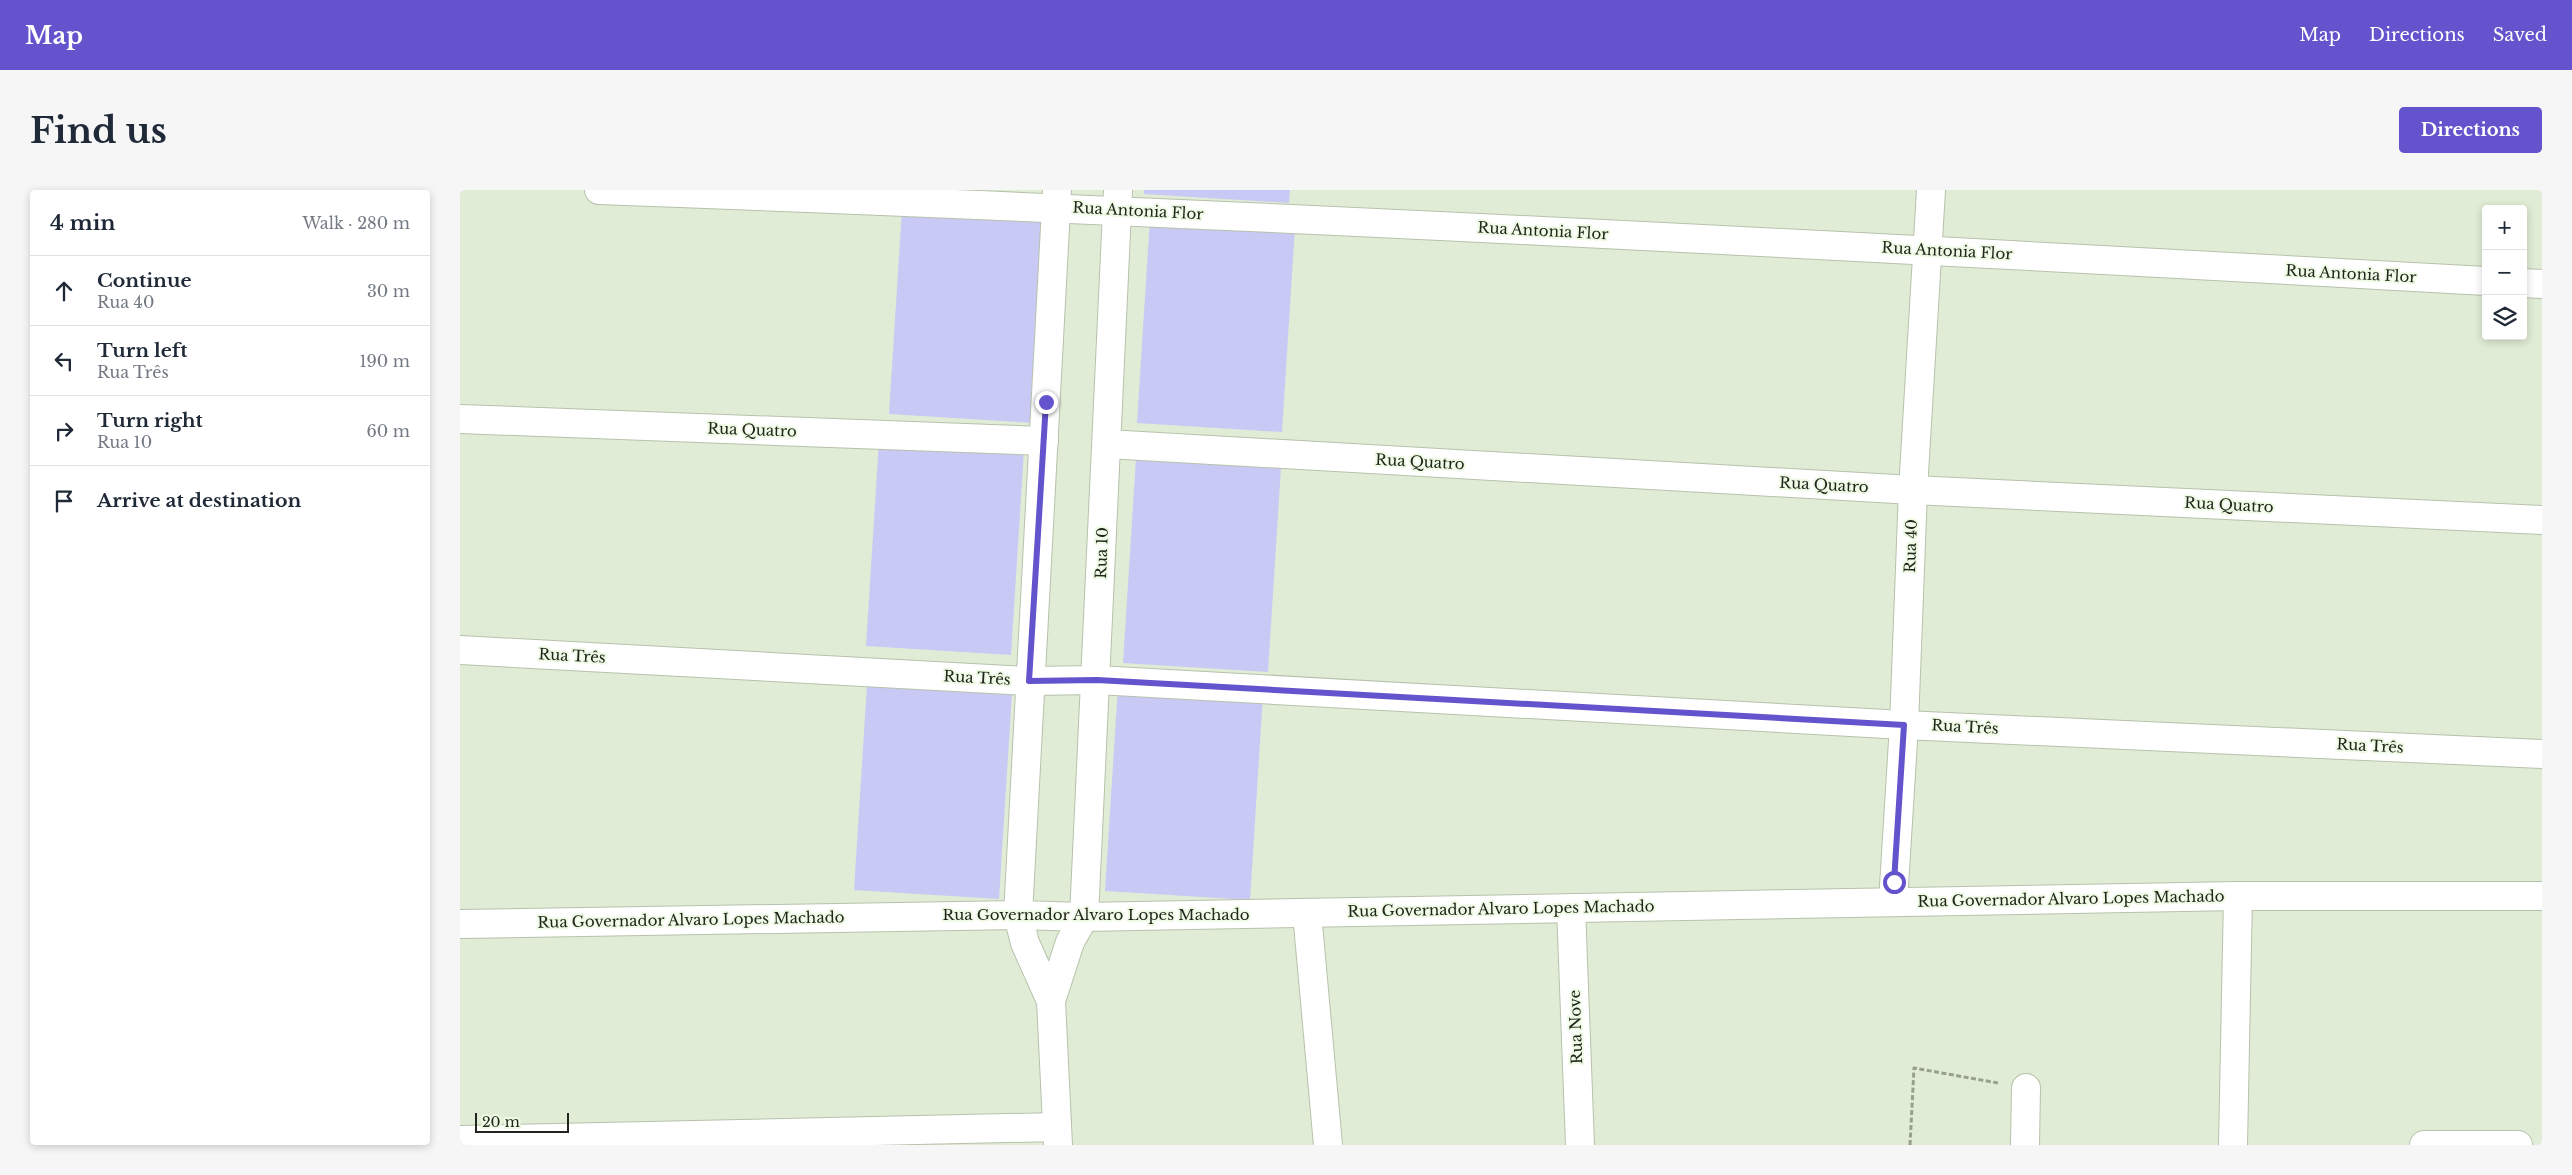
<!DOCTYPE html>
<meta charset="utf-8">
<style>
body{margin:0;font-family:"Libre Baskerville",serif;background:#f6f6f7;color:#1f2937}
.controls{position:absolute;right:15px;top:15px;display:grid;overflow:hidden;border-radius:5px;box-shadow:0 2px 8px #0003}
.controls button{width:45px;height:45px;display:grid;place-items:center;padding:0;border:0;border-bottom:1px solid #e0e1e3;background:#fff;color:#1f2937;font:25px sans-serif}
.scale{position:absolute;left:15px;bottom:12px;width:94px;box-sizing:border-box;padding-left:5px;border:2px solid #21251d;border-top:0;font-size:14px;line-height:18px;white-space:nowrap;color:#21251d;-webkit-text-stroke:4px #eefae3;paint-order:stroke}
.stop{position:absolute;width:15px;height:15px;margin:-11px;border:4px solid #6353cc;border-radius:50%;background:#fff}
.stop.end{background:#6353cc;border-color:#fff;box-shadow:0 1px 5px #0008}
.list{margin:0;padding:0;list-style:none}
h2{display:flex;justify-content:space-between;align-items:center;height:65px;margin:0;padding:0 20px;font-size:21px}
h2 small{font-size:16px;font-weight:400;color:#747a83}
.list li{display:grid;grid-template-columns:32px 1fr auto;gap:15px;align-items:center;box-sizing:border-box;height:70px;padding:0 20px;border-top:1px solid #e0e1e3}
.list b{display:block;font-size:19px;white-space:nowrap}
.list p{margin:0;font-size:16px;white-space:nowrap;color:#747a83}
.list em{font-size:16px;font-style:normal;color:#747a83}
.icon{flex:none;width:28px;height:28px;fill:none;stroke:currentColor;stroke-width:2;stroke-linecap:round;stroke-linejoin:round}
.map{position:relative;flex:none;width:2082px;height:955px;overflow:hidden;border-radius:5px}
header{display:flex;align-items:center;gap:30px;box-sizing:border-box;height:70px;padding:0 25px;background:#6353cc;color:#fff}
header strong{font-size:24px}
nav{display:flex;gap:28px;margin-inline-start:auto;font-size:18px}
.intro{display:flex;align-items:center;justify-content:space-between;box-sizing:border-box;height:120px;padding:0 30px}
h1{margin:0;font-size:35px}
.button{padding:12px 22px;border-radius:5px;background:#6353cc;color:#fff;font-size:18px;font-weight:700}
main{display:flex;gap:30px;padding:0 30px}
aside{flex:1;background:#fff;border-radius:5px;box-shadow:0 2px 8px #0003}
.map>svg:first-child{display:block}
.green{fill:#c9c9f5}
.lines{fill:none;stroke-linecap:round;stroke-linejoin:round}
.minor-casing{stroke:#b7c2ac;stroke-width:30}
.tertiary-casing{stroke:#b7c2ac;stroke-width:30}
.path{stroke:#97a08f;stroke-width:3;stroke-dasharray:5 2.5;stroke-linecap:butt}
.minor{stroke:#fff;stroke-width:28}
.tertiary{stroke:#fff;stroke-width:28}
.route{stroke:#6353cc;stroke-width:6}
.labels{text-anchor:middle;stroke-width:4;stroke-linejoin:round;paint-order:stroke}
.street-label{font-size:15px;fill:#21251d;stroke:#eefae3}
</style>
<header>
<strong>Map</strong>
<nav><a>Map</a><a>Directions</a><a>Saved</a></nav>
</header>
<div class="intro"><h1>Find us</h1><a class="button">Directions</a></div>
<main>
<aside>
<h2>4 min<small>Walk · 280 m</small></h2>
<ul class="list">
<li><svg class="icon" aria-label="ahead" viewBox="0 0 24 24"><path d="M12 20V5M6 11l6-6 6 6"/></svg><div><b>Continue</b><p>Rua 40</p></div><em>30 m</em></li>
<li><svg class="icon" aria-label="left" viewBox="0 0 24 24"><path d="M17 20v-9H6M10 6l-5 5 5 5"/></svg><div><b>Turn left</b><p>Rua Três</p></div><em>190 m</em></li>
<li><svg class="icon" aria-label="right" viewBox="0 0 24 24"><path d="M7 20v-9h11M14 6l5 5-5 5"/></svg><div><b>Turn right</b><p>Rua 10</p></div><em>60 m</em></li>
<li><svg class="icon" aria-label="arrive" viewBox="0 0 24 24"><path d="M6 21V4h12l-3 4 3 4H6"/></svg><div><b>Arrive at destination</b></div></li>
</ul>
</aside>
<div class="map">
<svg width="2082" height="955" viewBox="0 0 2082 955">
<rect width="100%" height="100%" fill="#e1ecd6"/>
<g class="green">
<path d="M 684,0 L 830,0 L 829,13 L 684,4 Z"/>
<path d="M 442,19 L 587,28 L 574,233 L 429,224 Z"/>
<path d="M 690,28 L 835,37 L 822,242 L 677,233 Z"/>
<path d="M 419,251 L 564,260 L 551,465 L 406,456 Z"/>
<path d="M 676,268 L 821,277 L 808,482 L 663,473 Z"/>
<path d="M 407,495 L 552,503 L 539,709 L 394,700 Z"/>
<path d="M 658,496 L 803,505 L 790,710 L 645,701 Z"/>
</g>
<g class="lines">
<g class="minor-casing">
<g id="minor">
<path d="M 139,0 C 768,23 1397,56 2026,91"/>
<path d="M 2063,93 L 2082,94"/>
<path d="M 0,229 L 584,251"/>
<path d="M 647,254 L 1453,300 L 2082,330"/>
<path d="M 0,460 L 569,491 L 637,490 L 1444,535 L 2082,564"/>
<path d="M 1433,712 L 1444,535 L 1453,300 L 1471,0"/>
<path d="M 1111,718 L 1120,955"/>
<path d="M 847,723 L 868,955"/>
<path d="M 558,725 L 565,753 L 591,811 L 598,955"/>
<path d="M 0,734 L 558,725 L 624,727 L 1778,706 L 2082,706"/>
<path d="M 591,811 L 610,752 L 624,727"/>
<path d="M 0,950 L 597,937"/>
<path d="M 1565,955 L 1566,898"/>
<path d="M 1773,955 L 1778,706"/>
<path d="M 1964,955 L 2058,955"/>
</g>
</g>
<g class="tertiary-casing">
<g id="tertiary">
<path d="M 558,725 L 597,0"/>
<path d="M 624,727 L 658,0"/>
</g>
</g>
<path class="path" d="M 1450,955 L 1454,878 L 1538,893"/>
<use href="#minor" class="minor"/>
<use href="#tertiary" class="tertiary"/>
</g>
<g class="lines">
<path class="route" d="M 586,212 L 569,491 L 637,490 L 1444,535 L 1434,692"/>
</g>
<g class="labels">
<g class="street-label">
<text transform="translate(678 21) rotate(3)" y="5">Rua Antonia Flor</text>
<text transform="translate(1083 41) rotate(3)" y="5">Rua Antonia Flor</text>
<text transform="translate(1487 61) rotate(3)" y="5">Rua Antonia Flor</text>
<text transform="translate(1891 84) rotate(3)" y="5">Rua Antonia Flor</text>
<text transform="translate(292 240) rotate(2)" y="5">Rua Quatro</text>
<text transform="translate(960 272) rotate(3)" y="5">Rua Quatro</text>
<text transform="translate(1364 295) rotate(3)" y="5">Rua Quatro</text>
<text transform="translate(1769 315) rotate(3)" y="5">Rua Quatro</text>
<text transform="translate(1451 356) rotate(-88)" y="5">Rua 40</text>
<text transform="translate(642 363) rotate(-88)" y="5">Rua 10</text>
<text transform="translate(112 466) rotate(3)" y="5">Rua Três</text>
<text transform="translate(517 488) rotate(3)" y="5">Rua Três</text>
<text transform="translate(1505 537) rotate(3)" y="5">Rua Três</text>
<text transform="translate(1910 556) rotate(3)" y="5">Rua Três</text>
<text transform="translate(1611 709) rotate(-1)" y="5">Rua Governador Alvaro Lopes Machado</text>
<text transform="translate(1041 719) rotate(-1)" y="5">Rua Governador Alvaro Lopes Machado</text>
<text x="636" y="730">Rua Governador Alvaro Lopes Machado</text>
<text transform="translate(231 730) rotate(-1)" y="5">Rua Governador Alvaro Lopes Machado</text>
<text transform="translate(1116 837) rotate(-92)" y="5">Rua Nove</text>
</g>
</g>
</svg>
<div class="controls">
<button>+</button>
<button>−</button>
<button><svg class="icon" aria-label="layers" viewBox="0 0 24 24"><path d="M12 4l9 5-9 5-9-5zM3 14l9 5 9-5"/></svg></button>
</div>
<div class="scale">20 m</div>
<div class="stop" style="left:1434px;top:692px"></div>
<div class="stop end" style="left:586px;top:212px"></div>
</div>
</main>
